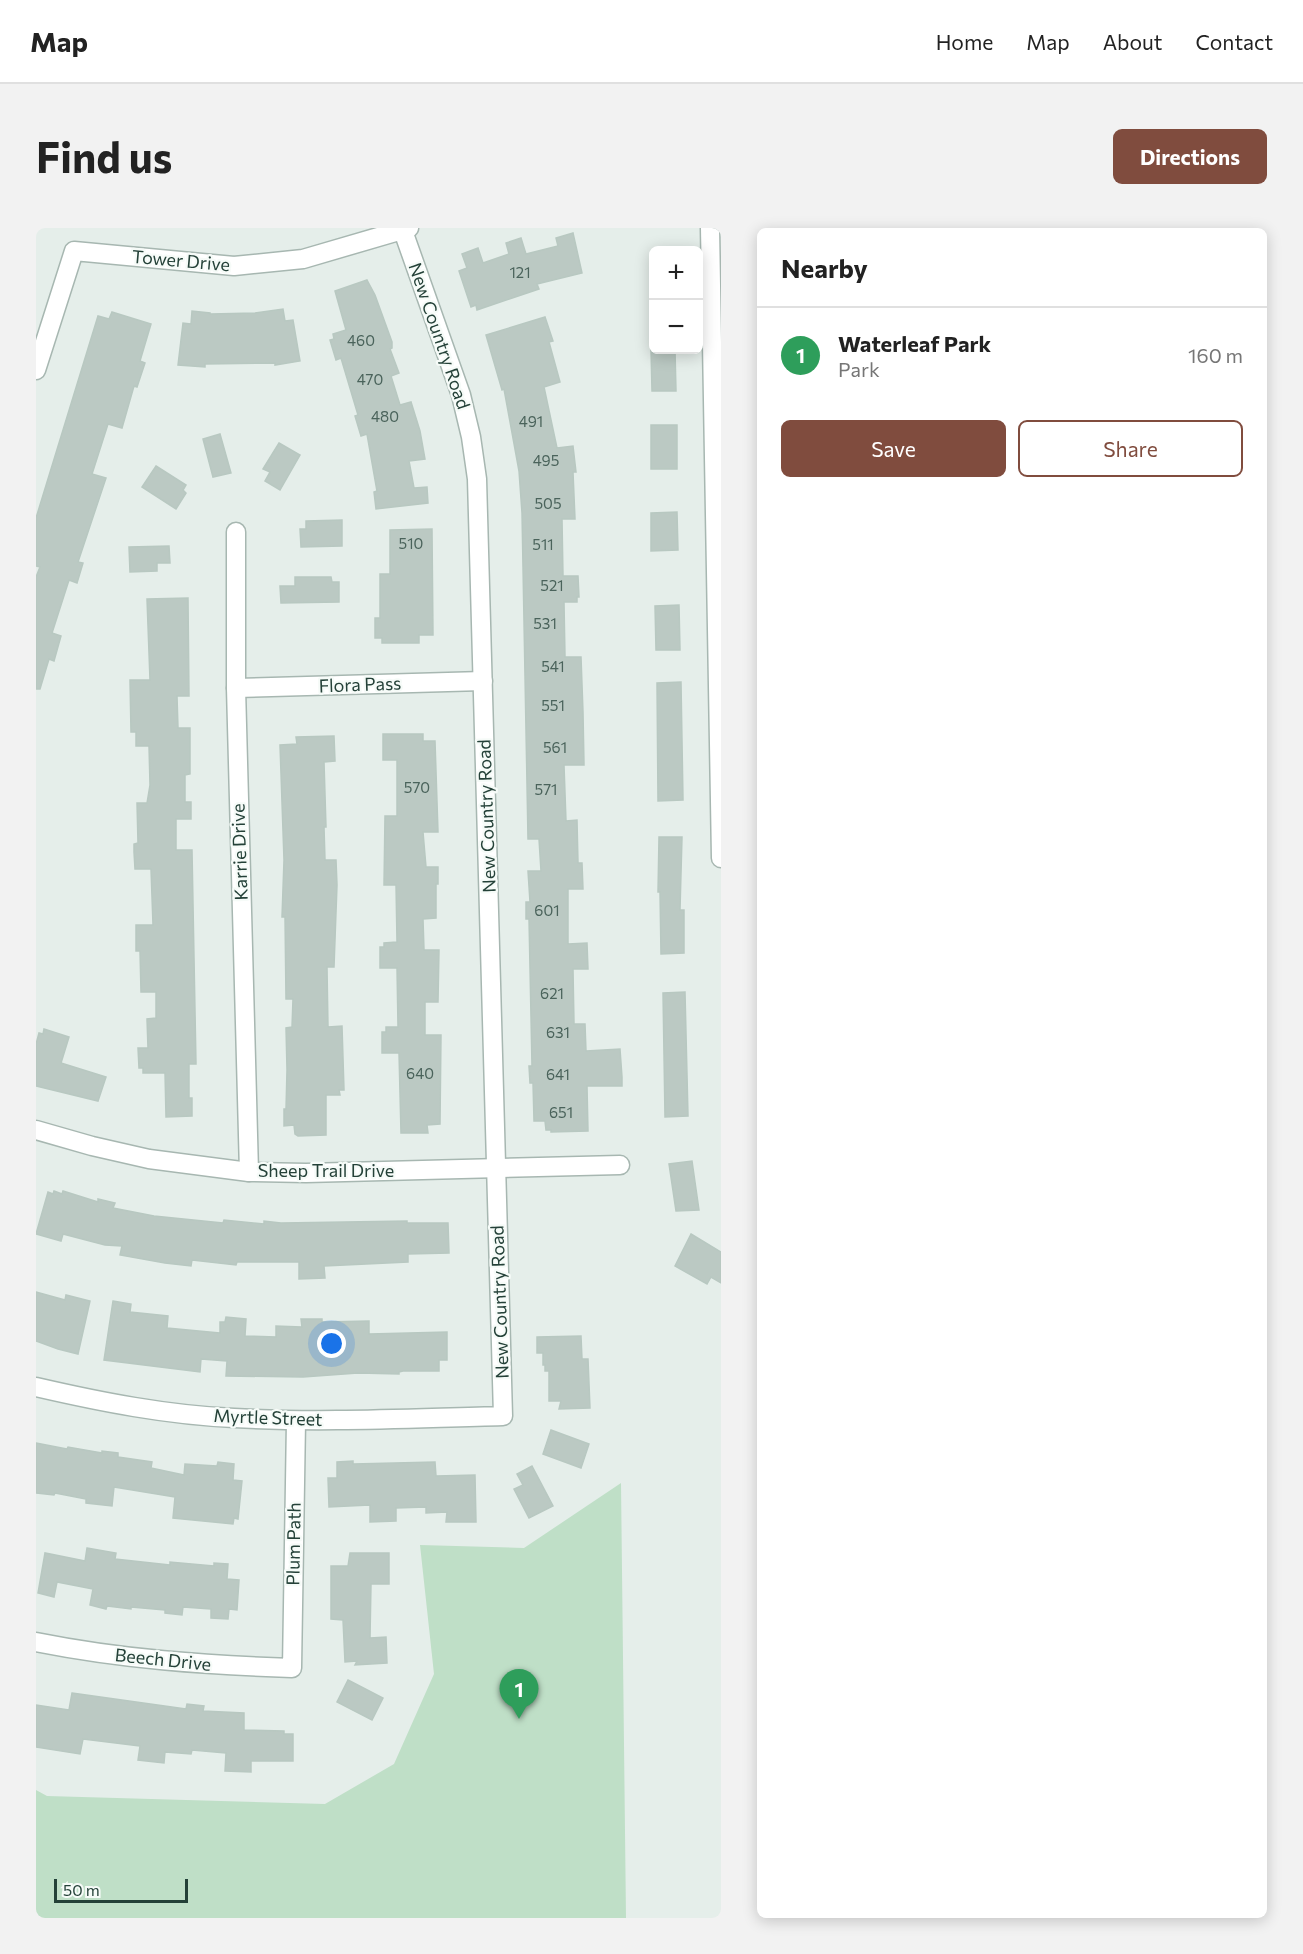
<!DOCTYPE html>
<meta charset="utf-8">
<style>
body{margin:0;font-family:Commissioner,sans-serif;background:#f2f2f2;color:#222}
.controls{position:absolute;right:18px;top:18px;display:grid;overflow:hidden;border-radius:9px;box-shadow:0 3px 15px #0003}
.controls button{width:54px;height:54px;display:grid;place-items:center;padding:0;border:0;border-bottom:2px solid #e0e0e0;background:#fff;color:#222;font:30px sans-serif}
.scale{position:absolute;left:18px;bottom:15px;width:134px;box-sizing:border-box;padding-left:6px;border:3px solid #244138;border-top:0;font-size:16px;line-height:21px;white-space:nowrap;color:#244138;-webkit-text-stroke:4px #f6fbf8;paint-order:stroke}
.you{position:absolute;left:296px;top:1116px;width:21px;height:21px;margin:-15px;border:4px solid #fff;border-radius:50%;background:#1a73e8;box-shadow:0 0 0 9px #1a73e833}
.badge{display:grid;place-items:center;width:39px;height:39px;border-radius:50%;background:#804c3e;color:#fff;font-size:20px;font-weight:700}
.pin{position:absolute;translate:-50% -50px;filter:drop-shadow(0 2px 3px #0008)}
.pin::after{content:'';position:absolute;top:32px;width:21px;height:18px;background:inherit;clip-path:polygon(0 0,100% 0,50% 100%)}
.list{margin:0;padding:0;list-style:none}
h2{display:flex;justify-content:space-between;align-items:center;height:78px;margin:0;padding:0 24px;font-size:26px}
h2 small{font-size:20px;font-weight:400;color:#767676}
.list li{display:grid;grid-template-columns:39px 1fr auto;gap:18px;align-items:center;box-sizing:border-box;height:96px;padding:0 24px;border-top:2px solid #e0e0e0}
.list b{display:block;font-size:22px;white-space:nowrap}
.list p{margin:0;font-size:20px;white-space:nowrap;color:#767676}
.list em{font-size:20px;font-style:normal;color:#767676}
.actions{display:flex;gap:12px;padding:18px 24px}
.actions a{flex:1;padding:14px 0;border:2px solid #804c3e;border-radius:9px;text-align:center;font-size:21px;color:#804c3e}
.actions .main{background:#804c3e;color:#fff}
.map{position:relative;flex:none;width:685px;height:1690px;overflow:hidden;border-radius:9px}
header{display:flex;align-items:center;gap:36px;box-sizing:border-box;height:84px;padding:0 30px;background:#fff;border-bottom:2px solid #e0e0e0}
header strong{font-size:28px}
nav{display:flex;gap:33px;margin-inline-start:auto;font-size:21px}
.intro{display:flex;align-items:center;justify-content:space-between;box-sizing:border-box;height:144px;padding:0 36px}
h1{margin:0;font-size:42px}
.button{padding:15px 27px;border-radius:9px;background:#804c3e;color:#fff;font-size:21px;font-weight:700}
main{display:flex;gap:36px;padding:0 36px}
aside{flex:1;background:#fff;border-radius:9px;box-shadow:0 3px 15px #0003}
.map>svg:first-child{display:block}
.green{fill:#bfdfc7}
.building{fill:#bbc9c3;stroke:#b8c8c1;stroke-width:1.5}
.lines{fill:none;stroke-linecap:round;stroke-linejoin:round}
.minor-casing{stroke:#a7b7b1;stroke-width:21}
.minor{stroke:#fff;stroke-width:18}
.labels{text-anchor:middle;stroke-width:4.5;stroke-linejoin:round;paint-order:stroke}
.number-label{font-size:15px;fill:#4a635b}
.street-label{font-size:18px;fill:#244138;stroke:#f6fbf8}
</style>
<header>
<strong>Map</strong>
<nav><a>Home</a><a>Map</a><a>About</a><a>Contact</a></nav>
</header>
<div class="intro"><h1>Find us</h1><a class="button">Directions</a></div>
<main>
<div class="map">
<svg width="685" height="1690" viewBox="0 0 685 1690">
<rect width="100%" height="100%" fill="#e5eeea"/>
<path class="green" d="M 585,1255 L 590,1690 L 0,1690 L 0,1562 L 11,1568 L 289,1576 L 358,1536 L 398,1446 L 384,1317 L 488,1320 Z"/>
<g class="building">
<path d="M 537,5 L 546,45 L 501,56 L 503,61 L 441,82 L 440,77 L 435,79 L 423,43 L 431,40 L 426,26 L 442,20 L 447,35 L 473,26 L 470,15 L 485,10 L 490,26 L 522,18 L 520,10 Z"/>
<path d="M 331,52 L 339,67 L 356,114 L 356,120 L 354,121 L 363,145 L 355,148 L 364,177 L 375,174 L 384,203 L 389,231 L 373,233 L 378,260 L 391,259 L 392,275 L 340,281 L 338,264 L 341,263 L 331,206 L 325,208 L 319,188 L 322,187 L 305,130 L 300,132 L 294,112 L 298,111 L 297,106 L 310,102 L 299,63 Z"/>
<path d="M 247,81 L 249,93 L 257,92 L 264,133 L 239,137 L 239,135 L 169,136 L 169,139 L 142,137 L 147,95 L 155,96 L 156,83 L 174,85 L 174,86 L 219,85 Z"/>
<path d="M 76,84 L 115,96 L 104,133 L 109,135 L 101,159 L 98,158 L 86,200 L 72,196 L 56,246 L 70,250 L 42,334 L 47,335 L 41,355 L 33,352 L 16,405 L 25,408 L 18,433 L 13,431 L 4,461 L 0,461 L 0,349 L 4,339 L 0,338 L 0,290 L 62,88 L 73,91 Z"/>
<path d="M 509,89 L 517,113 L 513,114 L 524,154 L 508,159 L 521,220 L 537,218 L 540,244 L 537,244 L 539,291 L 526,291 L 527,348 L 542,348 L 543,369 L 541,369 L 541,374 L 528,374 L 529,429 L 545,429 L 547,484 L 548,537 L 528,537 L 530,593 L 541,592 L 542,635 L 546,635 L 547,661 L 532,661 L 532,716 L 551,715 L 552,741 L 537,741 L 538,796 L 549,796 L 550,823 L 584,821 L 586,849 L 586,858 L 551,858 L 552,903 L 515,904 L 515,902 L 510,902 L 509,893 L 498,893 L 497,855 L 494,855 L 493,838 L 496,838 L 493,691 L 490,691 L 490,674 L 494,674 L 492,643 L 505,643 L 503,611 L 492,611 L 486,285 L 483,243 L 468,161 L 466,162 L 450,107 Z"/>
<path d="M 615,122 L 639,122 L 640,163 L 616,163 Z"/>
<rect x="615" y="197" width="26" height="44"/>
<path d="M 184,206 L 195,245 L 177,249 L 167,211 Z"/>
<path d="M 243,215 L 264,227 L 244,262 L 229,253 L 234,244 L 227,241 Z"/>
<path d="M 120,238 L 150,257 L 147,262 L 150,265 L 140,281 L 106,259 Z"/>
<path d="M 641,284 L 642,322 L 615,323 L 615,285 Z"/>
<path d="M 306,292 L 306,318 L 265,319 L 264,301 L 270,301 L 270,293 Z"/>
<path d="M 396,301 L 397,407 L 383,407 L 383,415 L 346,415 L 346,410 L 339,410 L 339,390 L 344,390 L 344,346 L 354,346 L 354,302 Z"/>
<path d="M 133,318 L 134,335 L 121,335 L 121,343 L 94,344 L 93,319 Z"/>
<path d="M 259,349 L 295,349 L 296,354 L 303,354 L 303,374 L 245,375 L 244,358 L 259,358 Z"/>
<path d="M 152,370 L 153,468 L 141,468 L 142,500 L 154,500 L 154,546 L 149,547 L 149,574 L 155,574 L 155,591 L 140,591 L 140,622 L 156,622 L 160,836 L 153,836 L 153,870 L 156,870 L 156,888 L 130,889 L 129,845 L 107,845 L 107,840 L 103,840 L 102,820 L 112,820 L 111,791 L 120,790 L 120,764 L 105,764 L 104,723 L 100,723 L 100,697 L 117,697 L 115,641 L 99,641 L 98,624 L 98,616 L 102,615 L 101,575 L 111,575 L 114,557 L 113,518 L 100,518 L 100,504 L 95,504 L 94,452 L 114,452 L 111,371 Z"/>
<path d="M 643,377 L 644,422 L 620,422 L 619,378 Z"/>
<path d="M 645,454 L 647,572 L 622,573 L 621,455 Z"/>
<path d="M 347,506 L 387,506 L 387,513 L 399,513 L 402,604 L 387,604 L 390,639 L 402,639 L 402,656 L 400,656 L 400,690 L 387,691 L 388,722 L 403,722 L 402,774 L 389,774 L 389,807 L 405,807 L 404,896 L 391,897 L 392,905 L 365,905 L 363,825 L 346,825 L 346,804 L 350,804 L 350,799 L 362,799 L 361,740 L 344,740 L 344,719 L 348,719 L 348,715 L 361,714 L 360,657 L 348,657 L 349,588 L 361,588 L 361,532 L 347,532 Z"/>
<path d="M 298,508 L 299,533 L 288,534 L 290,599 L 288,599 L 289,632 L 300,632 L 301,657 L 298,739 L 291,739 L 292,799 L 306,798 L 308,862 L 303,862 L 304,867 L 290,867 L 290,907 L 262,908 L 259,906 L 258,897 L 248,898 L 248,881 L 250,881 L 251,842 L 250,800 L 256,799 L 257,771 L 250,771 L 249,689 L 246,689 L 248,632 L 244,517 L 261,516 L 260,509 Z"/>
<path d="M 623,609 L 646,609 L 644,682 L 648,682 L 648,725 L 625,726 L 624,664 L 622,664 Z"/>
<path d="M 649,764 L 652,888 L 629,889 L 627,765 Z"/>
<path d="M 8,801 L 33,809 L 25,835 L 70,849 L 62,873 L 0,858 L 0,816 L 3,805 L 7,806 Z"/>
<path d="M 656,933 L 663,982 L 640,983 L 633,936 Z"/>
<path d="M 18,963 L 26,966 L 27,963 L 62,974 L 62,971 L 79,975 L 77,980 L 118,988 L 187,995 L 188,992 L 228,996 L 228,993 L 245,995 L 371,993 L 371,995 L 412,995 L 413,1025 L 372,1026 L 372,1034 L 288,1038 L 289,1050 L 263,1051 L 263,1034 L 201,1034 L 200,1037 L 156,1032 L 155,1038 L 129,1035 L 84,1027 L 86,1018 L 69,1017 L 27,1006 L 25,1013 L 0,1006 L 12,964 L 17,966 Z"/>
<path d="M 655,1006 L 685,1024 L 685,1055 L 675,1049 L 671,1056 L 639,1038 Z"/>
<path d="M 0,1064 L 29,1072 L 30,1067 L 54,1073 L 42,1126 L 22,1121 L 0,1113 Z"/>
<path d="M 77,1073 L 95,1076 L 94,1084 L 132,1088 L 131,1100 L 184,1105 L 184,1094 L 189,1094 L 190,1089 L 210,1091 L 209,1108 L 240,1109 L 240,1098 L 266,1099 L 265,1091 L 286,1091 L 286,1094 L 333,1093 L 333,1106 L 411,1104 L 411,1132 L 403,1132 L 403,1143 L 367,1143 L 363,1144 L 363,1146 L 322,1145 L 267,1149 L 190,1148 L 191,1133 L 165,1131 L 164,1144 L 68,1132 Z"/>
<path d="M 545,1108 L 546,1131 L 552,1131 L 554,1180 L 523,1181 L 525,1173 L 513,1173 L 513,1143 L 509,1143 L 509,1137 L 507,1137 L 507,1125 L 501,1125 L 501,1109 Z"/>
<path d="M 515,1202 L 553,1216 L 545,1240 L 507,1226 Z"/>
<path d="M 0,1215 L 31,1221 L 32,1219 L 66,1225 L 66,1223 L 82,1225 L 82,1229 L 116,1234 L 115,1240 L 148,1247 L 149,1236 L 181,1238 L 182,1234 L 198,1236 L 197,1252 L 206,1253 L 202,1291 L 198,1290 L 197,1296 L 137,1290 L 139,1269 L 78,1259 L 76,1278 L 50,1275 L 50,1271 L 19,1265 L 18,1267 L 0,1265 Z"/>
<path d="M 317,1233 L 317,1236 L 399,1234 L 400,1248 L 439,1247 L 440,1294 L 410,1294 L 411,1284 L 390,1285 L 390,1279 L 360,1280 L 360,1293 L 334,1294 L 334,1277 L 293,1279 L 292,1250 L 301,1250 L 301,1234 Z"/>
<path d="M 496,1238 L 517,1278 L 493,1290 L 478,1261 L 487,1257 L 481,1246 Z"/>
<path d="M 51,1320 L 80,1325 L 79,1331 L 134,1337 L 134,1334 L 178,1338 L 178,1335 L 192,1336 L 191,1351 L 203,1352 L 201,1382 L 193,1381 L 192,1391 L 175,1390 L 175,1381 L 147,1379 L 146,1387 L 129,1385 L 129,1382 L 95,1379 L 95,1381 L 71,1378 L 70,1381 L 54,1377 L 57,1361 L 21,1354 L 18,1369 L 2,1365 L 9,1325 L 49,1333 Z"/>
<path d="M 314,1325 L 353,1325 L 353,1356 L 335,1356 L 334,1410 L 350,1409 L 351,1435 L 319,1437 L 321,1433 L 309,1434 L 307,1392 L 295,1391 L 295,1338 L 312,1338 Z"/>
<path d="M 312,1452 L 347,1470 L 336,1492 L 301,1474 Z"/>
<path d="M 36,1465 L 150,1481 L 151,1476 L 168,1478 L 167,1483 L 208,1485 L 208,1502 L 248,1503 L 248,1506 L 257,1506 L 257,1533 L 215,1533 L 215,1544 L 189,1543 L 190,1525 L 156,1522 L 155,1526 L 129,1524 L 128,1535 L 102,1532 L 104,1518 L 47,1511 L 44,1526 L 0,1519 L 0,1477 L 33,1482 Z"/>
</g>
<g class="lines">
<g class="minor-casing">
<g id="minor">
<path d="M 674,0 L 685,630"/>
<path d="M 0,142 L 38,23 L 198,38 L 267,31 L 373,0"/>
<path d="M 200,304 L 200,460 L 213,944"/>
<path d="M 200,460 L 447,453"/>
<path d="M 0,902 L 56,918 L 113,931 L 213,944 L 270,945 L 584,937"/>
<path d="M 0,1159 C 65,1174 131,1187 198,1190 C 287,1195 377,1190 467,1188 L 441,251 L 435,209 L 425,167 L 366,0"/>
<path d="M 0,1414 C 85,1431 169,1437 256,1440 L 260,1193"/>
</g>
</g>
<use href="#minor" class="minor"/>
</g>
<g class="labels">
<g class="number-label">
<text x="484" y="50">121</text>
<text x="325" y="118">460</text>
<text x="334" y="157">470</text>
<text x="349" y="194">480</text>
<text x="495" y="199">491</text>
<text x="510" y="238">495</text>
<text x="512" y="281">505</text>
<text x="375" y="321">510</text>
<text x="507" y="322">511</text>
<text x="516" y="363">521</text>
<text x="509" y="401">531</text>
<text x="517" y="444">541</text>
<text x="517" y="483">551</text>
<text x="519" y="525">561</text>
<text x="381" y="565">570</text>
<text x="510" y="567">571</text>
<text x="511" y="688">601</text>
<text x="516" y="771">621</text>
<text x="522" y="810">631</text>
<text x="384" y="851">640</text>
<text x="522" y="852">641</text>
<text x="525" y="890">651</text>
</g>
<g class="street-label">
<text transform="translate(145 33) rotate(5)" y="6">Tower Drive</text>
<text transform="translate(403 108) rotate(71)" y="6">New Country Road</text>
<text transform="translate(324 457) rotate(-2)" y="6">Flora Pass</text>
<text transform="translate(451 588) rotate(-92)" y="6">New Country Road</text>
<text transform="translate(204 624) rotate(-92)" y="6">Karrie Drive</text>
<text x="290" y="949">Sheep Trail Drive</text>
<text transform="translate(464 1074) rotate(-92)" y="6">New Country Road</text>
<text transform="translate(232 1190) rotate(2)" y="6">Myrtle Street</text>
<text transform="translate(258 1316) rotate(-89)" y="6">Plum Path</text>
<text transform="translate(127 1432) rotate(6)" y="6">Beech Drive</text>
</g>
</g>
</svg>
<div class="controls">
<button>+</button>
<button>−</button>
</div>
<div class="scale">50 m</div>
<div class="you"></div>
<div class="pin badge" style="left:483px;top:1491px;background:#2e9e5b">1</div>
</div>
<aside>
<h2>Nearby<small></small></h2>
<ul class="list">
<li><span class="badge" style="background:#2e9e5b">1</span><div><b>Waterleaf Park</b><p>Park</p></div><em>160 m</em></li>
</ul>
<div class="actions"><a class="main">Save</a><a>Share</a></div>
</aside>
</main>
